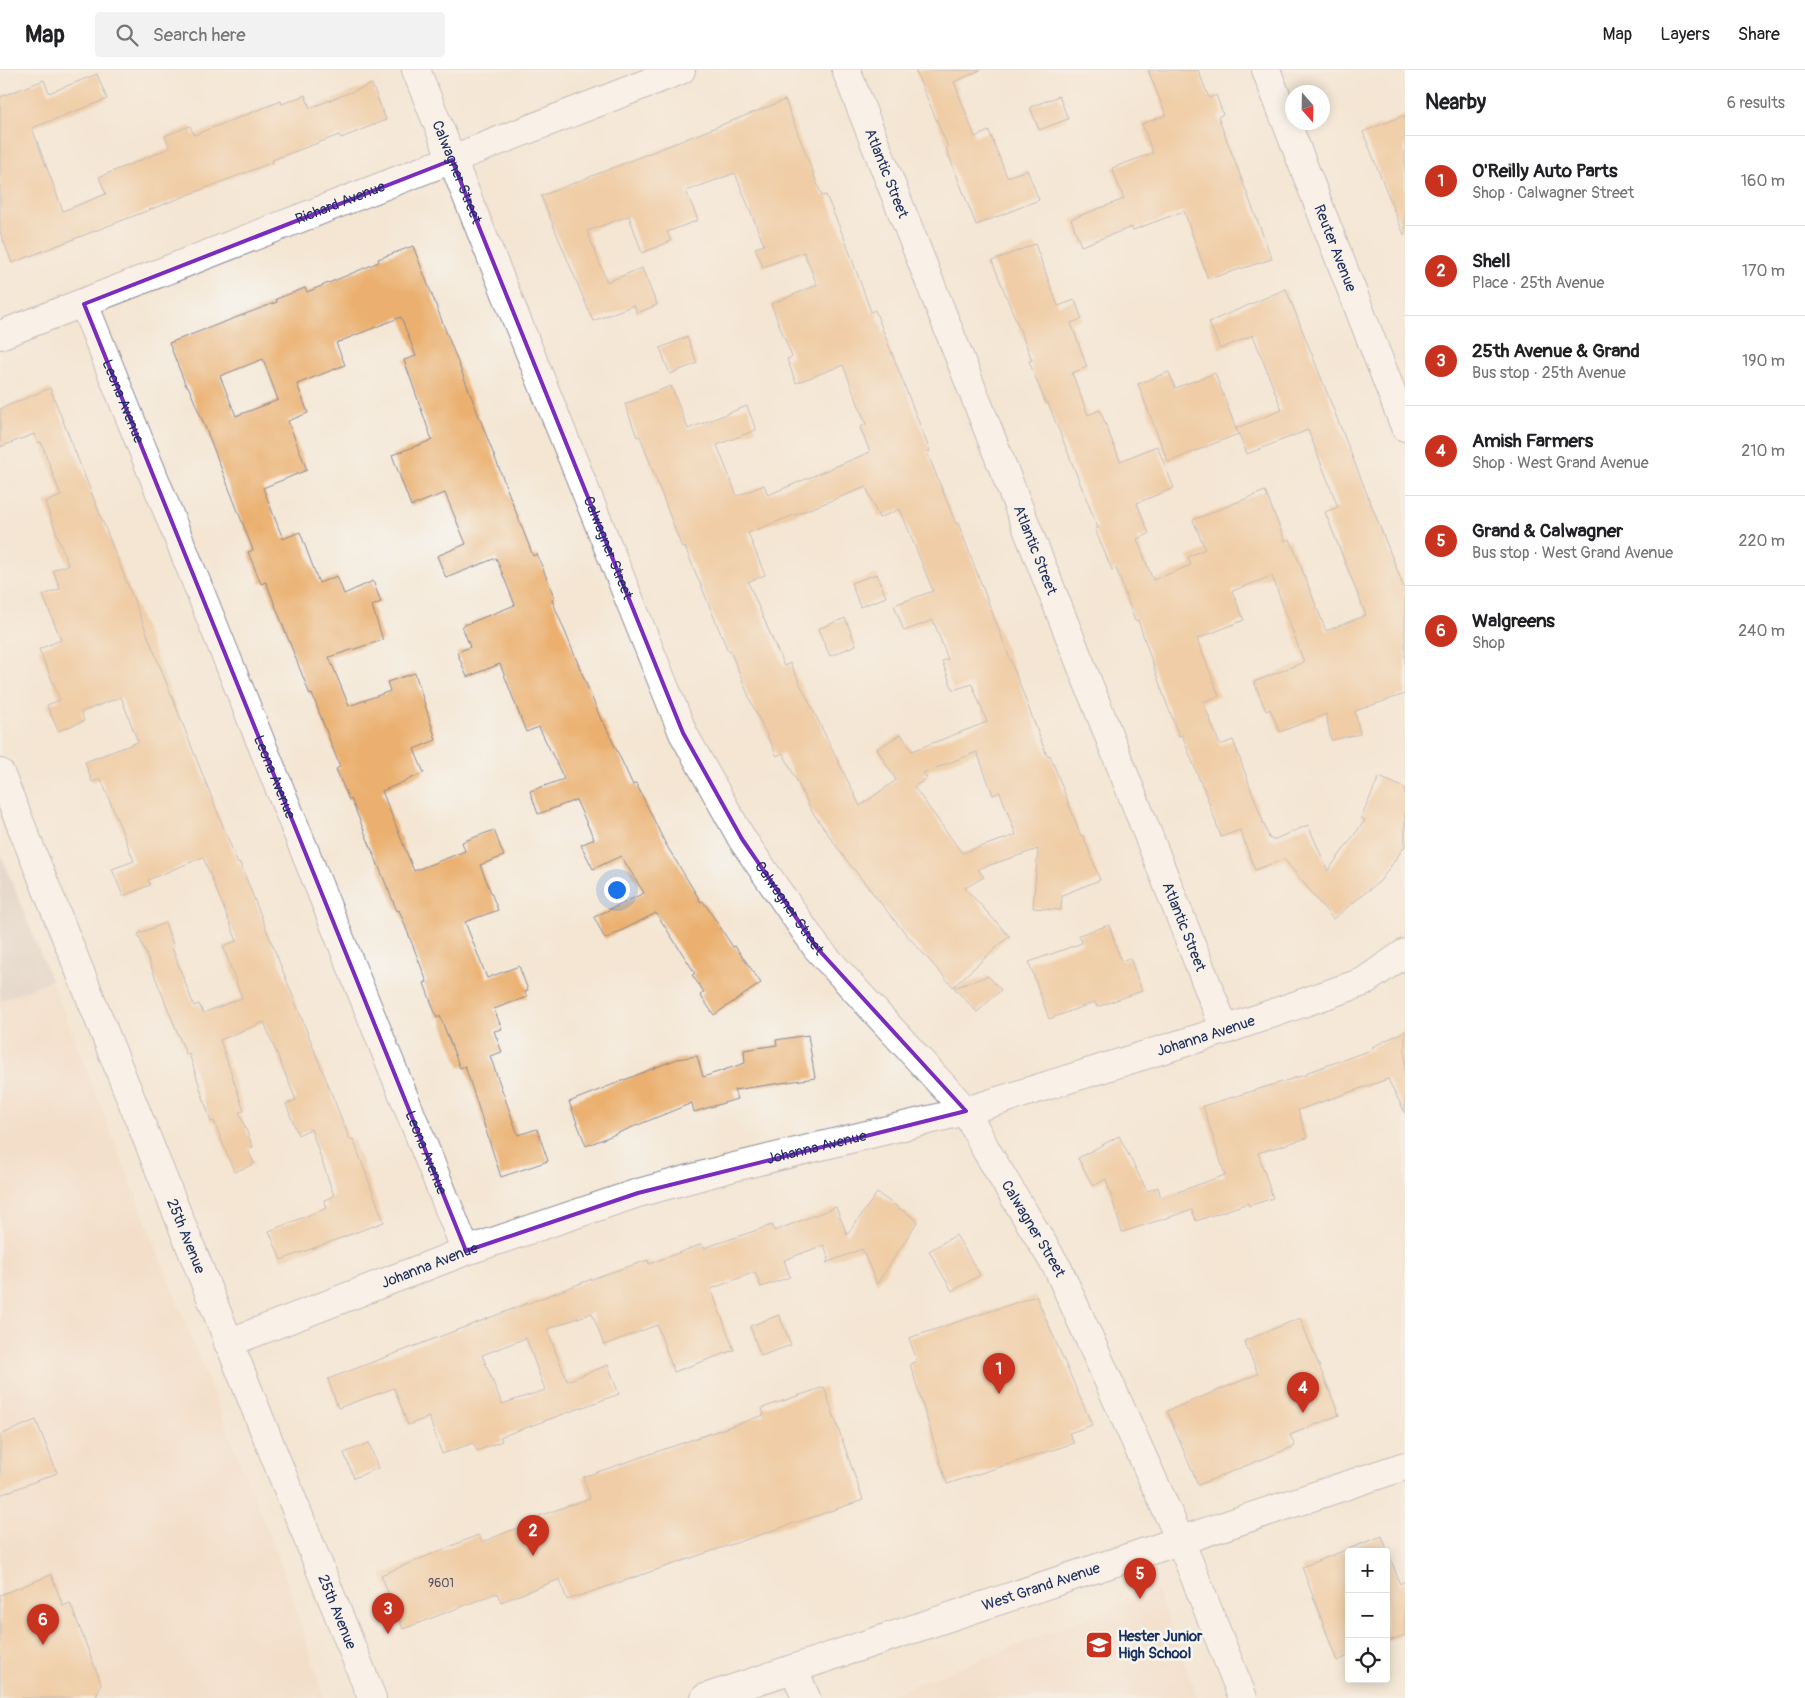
<!DOCTYPE html>
<meta charset="utf-8">
<style>
body{margin:0;font-family:Pangolin,sans-serif;background:#f2f2f2;color:#202124}
.controls{position:absolute;right:15px;bottom:15px;display:grid;overflow:hidden;border-radius:5px;box-shadow:0 2px 12px #0003}
.controls button{width:45px;height:45px;display:grid;place-items:center;padding:0;border:0;border-bottom:1px solid #e0e0e0;background:#fff;color:#202124;font:25px sans-serif}
.compass{position:absolute;left:1285px;top:15px;width:45px;height:45px;border-radius:50%;background:#fff;box-shadow:0 2px 12px #0003;rotate:160deg}
.you{position:absolute;left:616px;top:819px;width:18px;height:18px;margin:-12px;border:4px solid #fff;border-radius:50%;background:#1a73e8;box-shadow:0 0 0 8px #1a73e833}
.badge{display:grid;place-items:center;width:32px;height:32px;border-radius:50%;background:#c8321e;color:#fff;font-size:16px;font-weight:700}
.pin{position:absolute;translate:-50% -41px;filter:drop-shadow(0 1px 2px #0008)}
.pin::after{content:'';position:absolute;top:26px;width:18px;height:15px;background:inherit;clip-path:polygon(0 0,100% 0,50% 100%)}
.list{margin:0;padding:0;list-style:none}
h2{display:flex;justify-content:space-between;align-items:center;height:65px;margin:0;padding:0 20px;font-size:21px}
h2 small{font-size:16px;font-weight:400;color:#757577}
.list li{display:grid;grid-template-columns:32px 1fr auto;gap:15px;align-items:center;box-sizing:border-box;height:90px;padding:0 20px;border-top:1px solid #e0e0e0}
.list b{display:block;font-size:19px;white-space:nowrap}
.list p{margin:0;font-size:16px;white-space:nowrap;color:#757577}
.list em{font-size:16px;font-style:normal;color:#757577}
.icon{flex:none;width:28px;height:28px;fill:none;stroke:currentColor;stroke-width:2;stroke-linecap:round;stroke-linejoin:round}
.map{position:relative;flex:none;width:1405px;height:1628px;overflow:hidden}
header{display:flex;align-items:center;gap:30px;box-sizing:border-box;height:70px;padding:0 25px;background:#fff;border-bottom:1px solid #e0e0e0}
header strong{font-size:24px}
nav{display:flex;gap:28px;margin-inline-start:auto;font-size:18px}
.search{width:350px;height:45px;background:#f2f2f2;display:flex;align-items:center;gap:12px;box-sizing:border-box;padding:0 18px;border-radius:5px;color:#757577;font-size:19px}
main{display:flex}
aside{flex:1;background:#fff}
.map>svg:first-child{display:block}
.built{fill:#f2d5bd}
.industrial{fill:#cfc1ba}
.building{fill:#ebb070;fill-rule:evenodd}
.lines{fill:none;stroke-linecap:round;stroke-linejoin:round}
.street-casing{stroke:#888a98;stroke-width:30}
.secondary-casing{stroke:#888a98;stroke-width:30}
.street{stroke:#fff;stroke-width:28}
.secondary{stroke:#fff;stroke-width:28}
.marked{fill:none;stroke:#7b2cbf;stroke-width:4;stroke-linejoin:round}
.labels{text-anchor:middle;stroke-width:5;stroke-linejoin:round;paint-order:stroke}
.number-label{font-size:12px;fill:#4f4f62}
.street-label{font-size:15px;fill:#1b2f5e;stroke:#f6f6f2}
.poi-label{font-size:15px;font-weight:bold;fill:#1b2f5e;stroke:#f6f6f2;text-anchor:start}
</style>
<header>
<strong>Map</strong>
<div class="search"><svg class="icon" aria-label="search" viewBox="0 0 24 24"><circle cx="10" cy="10" r="6"/><path d="M15 15l6 6"/></svg>Search here</div>
<nav><a>Map</a><a>Layers</a><a>Share</a></nav>
</header>
<main>
<div class="map">
<svg width="1405" height="1628" viewBox="0 0 1405 1628">
<rect width="100%" height="100%" fill="#f6f6f2"/>
<filter id="ink" filterUnits="userSpaceOnUse"><feTurbulence type="fractalNoise" baseFrequency=".02" numOctaves="2"/><feDisplacementMap in="SourceGraphic" scale="10" xChannelSelector="R" yChannelSelector="G"/><feConvolveMatrix kernelMatrix="1 2 1 2 8 2 1 2 1" color-interpolation-filters="sRGB"/></filter>
<filter id="wash" filterUnits="userSpaceOnUse"><feTurbulence type="fractalNoise" baseFrequency=".0096" numOctaves="4" result="noise"/><feDisplacementMap in="SourceGraphic" scale="20" xChannelSelector="R" yChannelSelector="G"/><feGaussianBlur stdDeviation="1.12" result="paint"/><feColorMatrix in="noise" values="0 0 0 0 0 0 0 0 0 0 0 0 0 0 0 0 0 1.4 0 .05"/><feComposite in="paint" operator="in"/></filter>
<g filter="url(#wash)">
<rect width="100%" height="100%" fill="#f4e6d3"/>
<g class="built">
<path d="M 51,910 L 287,1512 L 324,1628 L 0,1628 L 0,931 Z"/>
<path d="M 1157,1521 L 1198,1628 L 882,1628 Z"/>
</g>
<path class="industrial" d="M 0,782 L 51,910 L 0,931 Z"/>
<g id="blocks">
<g class="building">
<path d="M 915,0 L 981,0 L 954,12 L 975,67 L 989,61 L 1007,107 L 1027,100 L 1039,130 L 976,155 L 946,78 L 948,77 Z"/>
<path d="M 1148,0 L 1198,0 L 1209,28 L 1216,25 L 1223,44 L 1218,47 L 1272,189 L 1208,209 L 1184,141 L 1133,160 L 1132,157 L 1081,176 L 1071,149 L 1124,129 L 1112,98 L 1153,83 L 1142,54 L 1166,45 Z"/>
<path d="M 97,4 L 107,29 L 32,58 L 63,141 L 106,124 L 99,107 L 170,78 L 165,66 L 190,56 L 194,65 L 281,31 L 282,34 L 305,25 L 310,38 L 372,14 L 386,50 L 341,68 L 339,65 L 272,90 L 273,92 L 12,193 L 0,162 L 0,27 L 44,10 L 49,23 Z"/>
<path d="M 1059,26 L 1068,49 L 1039,60 L 1030,37 Z"/>
<path d="M 785,30 L 822,126 L 826,125 L 847,175 L 871,242 L 875,240 L 930,381 L 927,382 L 956,454 L 958,453 L 1047,686 L 1050,685 L 1081,766 L 1083,765 L 1100,810 L 1062,825 L 1061,840 L 1033,838 L 1038,779 L 978,799 L 984,807 L 965,818 L 1009,866 L 953,917 L 899,856 L 844,787 L 811,740 L 783,683 L 777,686 L 752,634 L 730,580 L 728,581 L 685,477 L 682,478 L 640,366 L 637,367 L 625,334 L 671,316 L 688,359 L 747,336 L 756,360 L 717,375 L 737,426 L 764,415 L 768,425 L 870,382 L 860,357 L 866,354 L 843,295 L 796,313 L 787,289 L 792,287 L 771,234 L 817,215 L 804,182 L 763,197 L 755,178 L 764,175 L 735,103 L 686,121 L 698,150 L 667,162 L 671,171 L 642,183 L 629,146 L 587,161 L 607,212 L 642,198 L 657,235 L 637,243 L 634,235 L 593,251 L 541,126 ZM 866,417 L 879,448 L 900,439 L 933,521 L 894,535 L 904,561 L 933,550 L 948,589 L 942,591 L 953,620 L 972,614 L 987,652 L 912,681 L 901,664 L 877,679 L 896,710 L 860,736 L 790,593 L 784,596 L 748,512 L 765,505 L 748,463 ZM 977,682 L 993,725 L 1000,722 L 1016,765 L 962,783 L 914,717 L 927,708 L 923,703 Z"/>
<path d="M 1405,45 L 1405,165 L 1404,165 L 1363,62 Z"/>
<path d="M 1035,174 L 1058,236 L 1075,230 L 1082,249 L 1071,253 L 1087,297 L 1072,303 L 1088,345 L 1100,340 L 1120,391 L 1157,376 L 1174,418 L 1137,433 L 1149,464 L 1137,469 L 1153,510 L 1191,495 L 1188,487 L 1205,479 L 1193,450 L 1265,421 L 1285,471 L 1290,469 L 1326,561 L 1366,545 L 1325,442 L 1338,437 L 1308,360 L 1247,384 L 1236,358 L 1282,340 L 1253,265 L 1220,279 L 1209,252 L 1286,219 L 1405,520 L 1405,624 L 1355,641 L 1360,664 L 1331,670 L 1326,644 L 1280,662 L 1270,639 L 1266,641 L 1254,612 L 1304,592 L 1272,506 L 1232,521 L 1244,550 L 1197,569 L 1219,626 L 1203,632 L 1220,675 L 1233,670 L 1269,768 L 1273,770 L 1308,755 L 1328,801 L 1365,750 L 1361,748 L 1379,707 L 1405,718 L 1405,776 L 1380,811 L 1333,849 L 1284,789 L 1255,800 L 1240,760 L 1221,767 L 1203,716 L 1202,716 L 1182,665 L 1179,666 L 1162,621 L 1138,550 L 1135,551 L 1116,498 L 1112,500 L 1095,459 L 1098,458 L 1048,333 L 1046,334 L 1029,291 L 1032,290 L 992,191 Z"/>
<path d="M 413,176 L 533,486 L 537,484 L 555,529 L 552,530 L 602,652 L 603,651 L 633,715 L 636,713 L 665,773 L 701,832 L 703,831 L 733,877 L 735,876 L 761,913 L 714,945 L 700,925 L 704,922 L 692,905 L 695,903 L 656,843 L 605,869 L 594,847 L 644,823 L 621,786 L 593,799 L 581,775 L 594,769 L 576,730 L 538,744 L 530,721 L 564,709 L 539,657 L 526,662 L 500,594 L 467,607 L 457,582 L 470,577 L 462,556 L 515,535 L 496,488 L 446,508 L 437,486 L 466,474 L 445,423 L 411,436 L 392,385 L 432,370 L 404,290 L 416,286 L 401,247 L 336,273 L 345,295 L 297,314 L 308,343 L 288,351 L 307,400 L 263,418 L 283,469 L 300,462 L 319,513 L 337,506 L 344,524 L 373,511 L 381,532 L 372,536 L 383,570 L 329,587 L 349,636 L 390,621 L 387,612 L 415,603 L 436,670 L 414,679 L 424,703 L 382,721 L 414,801 L 465,781 L 462,772 L 494,760 L 504,786 L 480,795 L 498,840 L 465,852 L 487,908 L 519,896 L 528,920 L 525,922 L 527,927 L 494,939 L 502,959 L 494,961 L 502,982 L 490,986 L 518,1065 L 537,1059 L 548,1091 L 501,1107 L 465,996 L 460,998 L 440,946 L 437,948 L 424,913 L 427,912 L 399,840 L 397,841 L 351,729 L 349,730 L 336,699 L 340,697 L 312,624 L 310,625 L 266,512 L 261,514 L 248,482 L 253,480 L 204,354 L 188,316 L 186,316 L 169,273 L 277,232 L 276,229 L 305,218 L 307,222 L 379,192 L 378,189 ZM 263,289 L 278,330 L 236,346 L 220,306 Z"/>
<path d="M 687,267 L 697,293 L 670,304 L 660,278 Z"/>
<path d="M 1169,302 L 1175,318 L 1215,303 L 1238,364 L 1168,392 L 1138,314 Z"/>
<path d="M 50,318 L 238,794 L 240,793 L 350,1070 L 353,1069 L 384,1152 L 281,1190 L 269,1161 L 327,1138 L 324,1130 L 334,1126 L 311,1059 L 298,1065 L 286,1034 L 296,1030 L 264,952 L 220,970 L 244,1041 L 239,1042 L 253,1077 L 248,1079 L 254,1094 L 234,1102 L 214,1051 L 211,1052 L 189,983 L 186,984 L 138,864 L 165,853 L 174,877 L 172,878 L 194,936 L 199,934 L 203,943 L 242,928 L 223,876 L 237,871 L 203,787 L 148,810 L 150,815 L 123,826 L 112,799 L 134,791 L 101,709 L 92,712 L 85,692 L 138,672 L 121,627 L 81,642 L 84,651 L 58,661 L 47,635 L 60,630 L 39,579 L 61,570 L 43,525 L 60,519 L 53,500 L 68,495 L 45,432 L 61,426 L 41,372 L 38,373 L 34,364 L 0,377 L 0,339 Z"/>
<path d="M 877,504 L 886,527 L 860,537 L 851,513 Z"/>
<path d="M 845,548 L 856,575 L 830,586 L 818,559 Z"/>
<path d="M 1109,855 L 1121,891 L 1130,888 L 1142,921 L 1097,937 L 1095,932 L 1049,949 L 1029,892 L 1082,873 L 1079,865 Z"/>
<path d="M 988,906 L 1001,920 L 977,942 L 954,918 Z"/>
<path d="M 1405,961 L 1405,1043 L 1388,1009 L 1298,1040 L 1307,1068 L 1258,1083 L 1273,1128 L 1249,1136 L 1248,1133 L 1196,1151 L 1192,1140 L 1122,1162 L 1106,1109 L 1093,1116 L 1078,1088 L 1119,1066 L 1147,1121 L 1158,1117 L 1161,1128 L 1225,1105 L 1203,1036 L 1308,1004 L 1308,1002 L 1374,979 L 1372,977 Z"/>
<path d="M 808,965 L 815,1008 L 734,1020 L 737,1029 L 694,1042 L 692,1033 L 586,1076 L 569,1032 L 677,989 L 697,986 L 703,1007 L 745,993 L 744,980 L 777,975 L 776,970 Z"/>
<path d="M 877,1123 L 918,1151 L 877,1214 L 862,1179 L 826,1193 L 829,1189 L 824,1175 L 784,1190 L 790,1207 L 761,1217 L 755,1202 L 711,1219 L 734,1280 L 674,1302 L 657,1255 L 604,1275 L 592,1243 L 547,1259 L 567,1311 L 608,1295 L 619,1324 L 500,1367 L 502,1371 L 477,1381 L 473,1373 L 442,1384 L 429,1347 L 408,1355 L 394,1318 L 338,1338 L 328,1309 L 600,1206 L 648,1190 L 649,1194 L 702,1174 L 704,1178 L 772,1155 L 774,1161 L 836,1137 L 847,1165 ZM 526,1268 L 545,1320 L 502,1334 L 482,1285 Z"/>
<path d="M 956,1165 L 980,1205 L 952,1221 L 929,1181 Z"/>
<path d="M 1036,1226 L 1092,1355 L 1069,1363 L 1074,1373 L 947,1414 L 910,1294 L 917,1291 L 909,1268 Z"/>
<path d="M 779,1245 L 791,1275 L 761,1286 L 750,1256 Z"/>
<path d="M 1300,1248 L 1339,1345 L 1290,1365 L 1295,1376 L 1198,1415 L 1167,1341 L 1258,1304 L 1244,1271 Z"/>
<path d="M 824,1317 L 863,1430 L 567,1530 L 560,1509 L 501,1532 L 497,1523 L 403,1559 L 381,1505 L 478,1465 L 482,1472 L 540,1449 L 539,1446 L 590,1428 L 583,1407 L 764,1345 L 762,1338 Z"/>
<path d="M 36,1350 L 57,1403 L 0,1425 L 0,1365 Z"/>
<path d="M 369,1373 L 378,1398 L 354,1408 L 344,1383 Z"/>
<path d="M 1382,1466 L 1400,1514 L 1405,1511 L 1405,1565 L 1386,1572 L 1386,1482 L 1349,1482 L 1349,1586 L 1337,1591 L 1302,1497 Z"/>
<path d="M 51,1505 L 63,1536 L 70,1533 L 101,1613 L 96,1628 L 0,1628 L 0,1525 Z"/>
</g>
</g>
</g>
<g filter="url(#ink)">
<use href="#blocks" fill-opacity="0" stroke="#888a98" stroke-width="1"/>
<g class="lines">
<g class="street-casing">
<g id="street">
<path id="s1" d="M 416,0 L 683,663 L 742,769 L 817,878 L 966,1041 L 986,1080 L 1058,1199 L 1180,1470 L 1243,1628"/>
<path id="s2" d="M 846,0 L 1225,960"/>
<path id="s3" d="M 1266,0 L 1405,357"/>
<path id="s4" d="M 84,234 L 466,1181"/>
<path id="s5" d="M 0,265 L 681,0"/>
<path id="s6" d="M 228,1273 L 466,1181 L 638,1123 L 730,1098 L 966,1041 L 1225,960 L 1363,912 L 1405,883"/>
<path d="M 794,1599 L 806,1628"/>
</g>
</g>
<g class="secondary-casing">
<g id="secondary">
<path id="s7" d="M 0,703 L 372,1628"/>
<path id="s8" d="M 705,1628 L 1405,1396"/>
</g>
</g>
<use href="#street" class="street"/>
<use href="#secondary" class="secondary"/>
</g>
</g>
<path d="M0 0H1405V1628H0ZM 452,90 L 683,663 L 742,769 L 817,878 L 966,1041 L 638,1123 L 466,1181 L 84,234 Z" fill="#f4e6d3" fill-opacity=".55" fill-rule="evenodd"/>
<path class="marked" d="M 452,90 L 683,663 L 742,769 L 817,878 L 966,1041 L 638,1123 L 466,1181 L 84,234 Z"/>
<defs>
<g id="school-square" transform="scale(1.4375)"><rect x="-9" y="-9" width="18" height="18" rx="4" fill="#c8321e" stroke="#f6f6f2"/><path d="M0-5L7-2L0 1L-7-2ZM-4 1L0 2.5L4 1V4Q0 6-4 4Z" fill="#fff"/></g>
</defs>
<g fill-rule="evenodd">
<use href="#school-square" x="1099" y="1575"/>
</g>
<g class="labels">
<g class="number-label">
<text x="441" y="1517">9601</text>
</g>
<g class="street-label">
<text dy="5" stroke="none"><textPath href="#s1" startOffset="110">Calwagner Street</textPath></text>
<text dy="5" stroke="none"><textPath href="#s2" startOffset="111">Atlantic Street</textPath></text>
<text dy="5" stroke="none"><textPath href="#s5" startOffset="365">Richard Avenue</textPath></text>
<text dy="5" stroke="none"><textPath href="#s3" startOffset="191">Reuter Avenue</textPath></text>
<text dy="5" stroke="none"><textPath href="#s4" startOffset="105">Leona Avenue</textPath></text>
<text dy="5" stroke="none"><textPath href="#s1" startOffset="515">Calwagner Street</textPath></text>
<text dy="5" stroke="none"><textPath href="#s2" startOffset="516">Atlantic Street</textPath></text>
<text dy="5" stroke="none"><textPath href="#s4" startOffset="510">Leona Avenue</textPath></text>
<text dy="5" stroke="none"><textPath href="#s1" startOffset="920">Calwagner Street</textPath></text>
<text dy="5" stroke="none"><textPath href="#s2" startOffset="921">Atlantic Street</textPath></text>
<text dy="5" stroke="none"><textPath href="#s6" startOffset="1026">Johanna Avenue</textPath></text>
<text dy="5" stroke="none"><textPath href="#s6" startOffset="621">Johanna Avenue</textPath></text>
<text dy="5" stroke="none"><textPath href="#s4" startOffset="915">Leona Avenue</textPath></text>
<text dy="5" stroke="none"><textPath href="#s1" startOffset="1325">Calwagner Street</textPath></text>
<text dy="5" stroke="none"><textPath href="#s7" startOffset="499">25th Avenue</textPath></text>
<text dy="5" stroke="none"><textPath href="#s6" startOffset="216">Johanna Avenue</textPath></text>
<text dy="5" stroke="none"><textPath href="#s8" startOffset="354">West Grand Avenue</textPath></text>
<text dy="5" stroke="none"><textPath href="#s7" startOffset="904">25th Avenue</textPath></text>
</g>
<g class="poi-label">
<text x="1118" y="1571">Hester Junior<tspan x="1118" dy="17">High School</tspan></text>
</g>
</g>
</svg>
<div class="controls">
<button>+</button>
<button>−</button>
<button><svg class="icon" aria-label="locate" viewBox="0 0 24 24"><circle cx="12" cy="12" r="6"/><path d="M12 2v4M12 18v4M2 12h4M18 12h4"/></svg></button>
</div>
<svg class="compass" viewBox="-18 -18 36 36"><path d="M0-13l5 13h-10z" fill="#e53935"/><path d="M0 13l5-13h-10z" fill="#757577"/></svg>
<div class="you"></div>
<div class="pin badge" style="left:999px;top:1324px">1</div>
<div class="pin badge" style="left:533px;top:1486px">2</div>
<div class="pin badge" style="left:388px;top:1564px">3</div>
<div class="pin badge" style="left:1303px;top:1343px">4</div>
<div class="pin badge" style="left:1140px;top:1529px">5</div>
<div class="pin badge" style="left:43px;top:1575px">6</div>
</div>
<aside>
<h2>Nearby<small>6 results</small></h2>
<ul class="list">
<li><span class="badge">1</span><div><b>O'Reilly Auto Parts</b><p>Shop · Calwagner Street</p></div><em>160 m</em></li>
<li><span class="badge">2</span><div><b>Shell</b><p>Place · 25th Avenue</p></div><em>170 m</em></li>
<li><span class="badge">3</span><div><b>25th Avenue &amp; Grand</b><p>Bus stop · 25th Avenue</p></div><em>190 m</em></li>
<li><span class="badge">4</span><div><b>Amish Farmers</b><p>Shop · West Grand Avenue</p></div><em>210 m</em></li>
<li><span class="badge">5</span><div><b>Grand &amp; Calwagner</b><p>Bus stop · West Grand Avenue</p></div><em>220 m</em></li>
<li><span class="badge">6</span><div><b>Walgreens</b><p>Shop</p></div><em>240 m</em></li>
</ul>
</aside>
</main>
